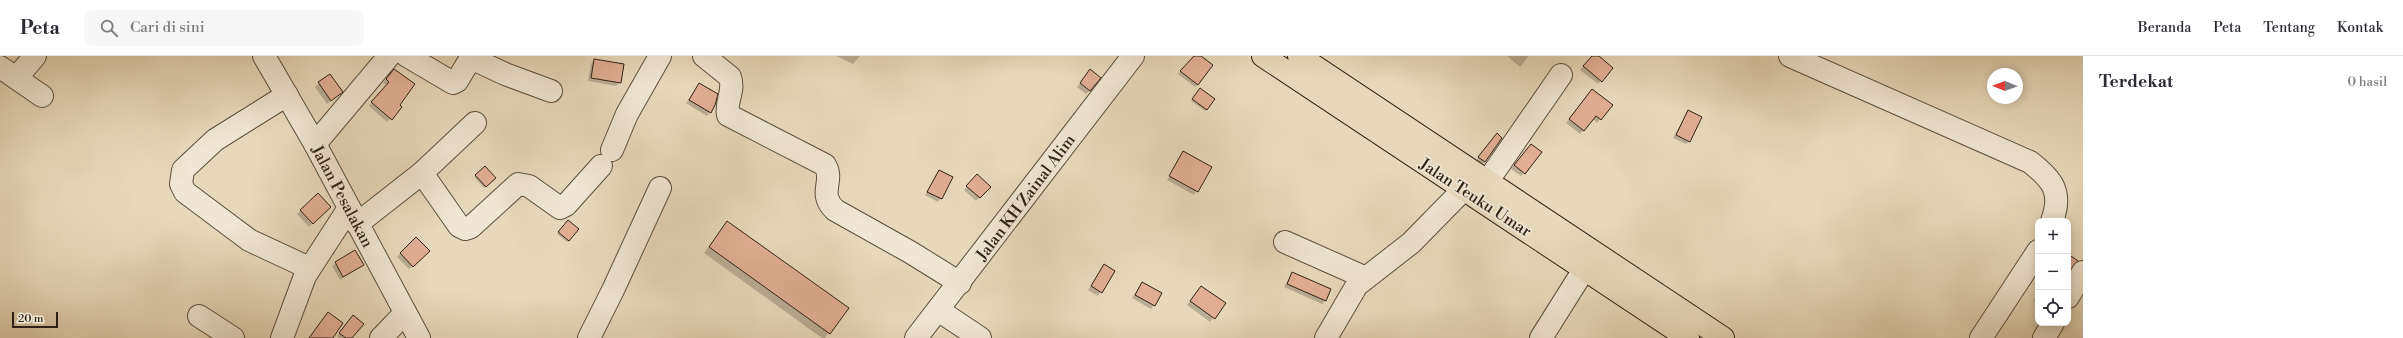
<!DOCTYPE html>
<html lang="id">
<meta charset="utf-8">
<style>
body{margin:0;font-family:"Libre Bodoni",serif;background:#f7f7f7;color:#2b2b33}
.controls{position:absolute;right:12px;bottom:12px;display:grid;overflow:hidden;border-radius:8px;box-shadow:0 2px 10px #0003}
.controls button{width:36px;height:36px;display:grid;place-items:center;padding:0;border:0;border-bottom:1px solid #e1e1e2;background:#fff;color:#2b2b33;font:20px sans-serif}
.compass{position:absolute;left:1987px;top:12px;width:36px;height:36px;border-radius:50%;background:#fff;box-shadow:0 2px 10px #0003;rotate:271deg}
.scale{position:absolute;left:12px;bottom:10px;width:46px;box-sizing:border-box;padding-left:4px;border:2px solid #2f2015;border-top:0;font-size:11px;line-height:14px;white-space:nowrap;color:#2f2015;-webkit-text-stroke:3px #f0e6d3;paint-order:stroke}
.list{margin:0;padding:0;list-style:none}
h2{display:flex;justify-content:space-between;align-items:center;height:52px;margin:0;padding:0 16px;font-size:17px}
h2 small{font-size:13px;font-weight:400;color:#7c7c81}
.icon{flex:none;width:22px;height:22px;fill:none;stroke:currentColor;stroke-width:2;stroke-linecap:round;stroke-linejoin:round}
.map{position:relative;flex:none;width:2083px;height:282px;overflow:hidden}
header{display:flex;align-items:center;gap:24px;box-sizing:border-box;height:56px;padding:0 20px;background:#fff;border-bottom:1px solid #e1e1e2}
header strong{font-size:19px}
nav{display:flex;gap:22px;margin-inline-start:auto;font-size:14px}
.search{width:280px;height:36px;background:#f7f7f7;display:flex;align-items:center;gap:10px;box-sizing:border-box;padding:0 14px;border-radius:8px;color:#7c7c81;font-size:15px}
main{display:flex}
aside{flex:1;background:#fff}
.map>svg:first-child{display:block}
.shadow{fill:#0003}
.building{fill:#e1ae95;stroke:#2f2015}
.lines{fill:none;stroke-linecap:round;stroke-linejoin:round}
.minor-casing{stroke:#5d4e3e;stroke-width:24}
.major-casing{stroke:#2f2015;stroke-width:24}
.minor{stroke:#f0e6d3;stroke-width:22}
.major{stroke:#e8d8bb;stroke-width:22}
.labels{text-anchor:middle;stroke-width:4;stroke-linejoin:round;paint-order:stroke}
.street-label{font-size:16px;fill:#2f2015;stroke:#f0e6d3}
</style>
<header>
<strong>Peta</strong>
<div class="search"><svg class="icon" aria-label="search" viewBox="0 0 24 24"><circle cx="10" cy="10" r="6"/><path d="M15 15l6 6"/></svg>Cari di sini</div>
<nav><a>Beranda</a><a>Peta</a><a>Tentang</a><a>Kontak</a></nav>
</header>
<main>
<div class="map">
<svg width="2083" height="282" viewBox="0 0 2083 282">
<rect width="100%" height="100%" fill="#e8d8bb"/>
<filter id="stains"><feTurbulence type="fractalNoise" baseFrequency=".005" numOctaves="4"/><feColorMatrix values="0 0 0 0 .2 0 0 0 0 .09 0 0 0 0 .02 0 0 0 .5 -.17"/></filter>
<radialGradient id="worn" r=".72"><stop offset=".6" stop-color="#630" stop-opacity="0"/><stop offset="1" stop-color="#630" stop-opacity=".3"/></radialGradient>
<g class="shadow">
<path d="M 836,0 L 860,0 L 853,8 Z"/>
<path d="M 1195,0 L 1199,0 L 1198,28 L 1195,31 L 1178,18 Z"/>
<path d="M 1507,0 L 1529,0 L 1520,11 Z"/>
<path d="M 1592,0 L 1598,0 L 1601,25 L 1598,28 L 1580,14 Z"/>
<path d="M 594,4 L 620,26 L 616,30 L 588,25 L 591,8 Z"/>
<path d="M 391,18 L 401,51 L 387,66 L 369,50 L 386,29 L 383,27 Z"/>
<path d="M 1087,18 L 1090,34 L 1086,38 L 1077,31 Z"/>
<path d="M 330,19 L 338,39 L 327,48 L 315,31 Z"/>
<path d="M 699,28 L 710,56 L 707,60 L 686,47 Z"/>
<path d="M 1198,35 L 1206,53 L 1205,55 L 1191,45 Z"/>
<path d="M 1589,37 L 1600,63 L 1597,67 L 1593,63 L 1580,78 L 1566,67 Z"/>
<path d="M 1688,55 L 1689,85 L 1686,88 L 1673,82 Z"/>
<path d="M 1497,78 L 1485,106 L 1481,109 L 1476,104 Z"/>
<path d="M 1528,93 L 1540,96 L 1521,120 L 1511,113 Z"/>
<path d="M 1183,97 L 1211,112 L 1194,139 L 1167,124 Z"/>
<path d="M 485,111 L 494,122 L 484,132 L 474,121 Z"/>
<path d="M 939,115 L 952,122 L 938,146 L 925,139 Z"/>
<path d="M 974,123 L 989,131 L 976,145 L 964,134 Z"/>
<path d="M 318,138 L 329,151 L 309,171 L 297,158 Z"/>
<path d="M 568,166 L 578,174 L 567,186 L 557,178 Z"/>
<path d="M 727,166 L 847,252 L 825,282 L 822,282 L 704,197 Z"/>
<path d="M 416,182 L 428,195 L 409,213 L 397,201 Z"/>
<path d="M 354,195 L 362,209 L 340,224 L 332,210 Z"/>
<path d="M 1104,209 L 1114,216 L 1098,240 L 1088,234 Z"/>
<path d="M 1292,217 L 1325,245 L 1322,248 L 1284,231 Z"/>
<path d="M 1142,228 L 1154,249 L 1151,253 L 1132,242 Z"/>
<path d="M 1201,231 L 1224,247 L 1210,266 L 1187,249 Z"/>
<path d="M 2038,237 L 2038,248 L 2033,245 Z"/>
<path d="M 350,264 L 351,282 L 339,282 L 337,280 Z"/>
</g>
<g class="building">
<path d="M 1194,0 L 1201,0 L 1213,9 L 1198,29 L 1180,15 Z"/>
<path d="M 1592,0 L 1599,0 L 1613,12 L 1602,26 L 1583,10 Z"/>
<path d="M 594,3 L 624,8 L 621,27 L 591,22 Z"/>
<path d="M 394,13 L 415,28 L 400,49 L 402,51 L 392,64 L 371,46 L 389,26 L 386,23 Z"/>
<path d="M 1090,13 L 1101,22 L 1090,35 L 1080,27 Z"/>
<path d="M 330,18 L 343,36 L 331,45 L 318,26 Z"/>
<path d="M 699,27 L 718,38 L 715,49 L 711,57 L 689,44 Z"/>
<path d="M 1200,32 L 1215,43 L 1207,54 L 1192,43 Z"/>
<path d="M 1592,33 L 1613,49 L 1601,64 L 1596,60 L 1584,75 L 1569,63 Z"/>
<path d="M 1688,54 L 1702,61 L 1690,86 L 1676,79 Z"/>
<path d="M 1497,77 L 1502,82 L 1485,106 L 1478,101 Z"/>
<path d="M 1531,88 L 1542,96 L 1525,118 L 1514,109 Z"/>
<path d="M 1183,95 L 1212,111 L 1198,136 L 1169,120 Z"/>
<path d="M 485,110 L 496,122 L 486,131 L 475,119 Z"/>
<path d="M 939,114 L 953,121 L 942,143 L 927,136 Z"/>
<path d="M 977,118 L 991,131 L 980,142 L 966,130 Z"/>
<path d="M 318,137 L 331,151 L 313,168 L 300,154 Z"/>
<path d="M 568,164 L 579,173 L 569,185 L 558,176 Z"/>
<path d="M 727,165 L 849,252 L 830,278 L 709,191 Z"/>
<path d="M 416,181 L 430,195 L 413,211 L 400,197 Z"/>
<path d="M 355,194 L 364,209 L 343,221 L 335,206 Z"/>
<path d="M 2068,198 L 2078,205 L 2068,217 Z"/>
<path d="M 1104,208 L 1115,215 L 1102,237 L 1091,230 Z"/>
<path d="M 1292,216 L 1331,233 L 1326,245 L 1287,228 Z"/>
<path d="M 1142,226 L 1162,237 L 1155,250 L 1135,239 Z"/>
<path d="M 1201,230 L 1226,247 L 1215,263 L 1190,245 Z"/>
<path d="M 328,256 L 343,267 L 333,282 L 309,282 Z"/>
<path d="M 353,259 L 364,268 L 352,282 L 346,282 L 339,277 Z"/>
</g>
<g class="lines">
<g class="minor-casing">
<g id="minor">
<path d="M 264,0 L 315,88 L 419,282"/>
<path d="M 407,0 L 453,27 L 457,25 L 472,0"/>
<path d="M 704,0 L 730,21 C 735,35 725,46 728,59 L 825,109 C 835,125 817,137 835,154 L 910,196 L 960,227"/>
<path d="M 1790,0 L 2030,106 C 2052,123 2063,136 2052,165"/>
<path d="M 471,2 L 505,18 L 551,35"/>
<path d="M 0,11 L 42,40"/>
<path d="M 17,21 L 35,0"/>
<path d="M 287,39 L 215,84 L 183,114 L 181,128 L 185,136 L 249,184 L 309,212"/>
<path d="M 315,88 L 389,0"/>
<path d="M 612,94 L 627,58 L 660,0"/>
<path d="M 422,117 L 459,170 L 465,173 L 471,171 L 518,128 L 529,130 L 560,152 L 566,149 L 601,110"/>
<path d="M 1487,126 L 1561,19"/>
<path d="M 357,168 L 422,117 L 475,67"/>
<path d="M 1285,186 L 1366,222"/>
<path d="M 2068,241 L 2083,216"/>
<path d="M 938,254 L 980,282"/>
<path d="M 199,260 L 233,282"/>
<path d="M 282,282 L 305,220 L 349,152"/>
<path d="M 381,282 L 405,257"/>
<path d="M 589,282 L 613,234 L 660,132"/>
<path d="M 916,282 L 1133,0"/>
<path d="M 1326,282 L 1357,229 L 1411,187 L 1463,134"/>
<path d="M 1541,282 L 1585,212"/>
<path d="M 1981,282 L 2038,195"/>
<path d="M 2044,282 L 2053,267"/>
</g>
</g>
<g class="major-casing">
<g id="major">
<path d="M 1263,0 L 1688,282"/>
<path d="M 1299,0 L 1723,282"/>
</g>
</g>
<use href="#minor" class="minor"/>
<use href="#major" class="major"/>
</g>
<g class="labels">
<g class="street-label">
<text transform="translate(343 140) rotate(62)" y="6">Jalan Pesalakan</text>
<text transform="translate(1025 141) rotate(-53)" y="6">Jalan KH Zainal Alim</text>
<text transform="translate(1476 141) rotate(33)" y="6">Jalan Teuku Umar</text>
</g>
</g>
<rect width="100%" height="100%" filter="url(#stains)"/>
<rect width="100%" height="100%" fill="url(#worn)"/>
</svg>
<div class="controls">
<button>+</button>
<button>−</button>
<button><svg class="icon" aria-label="locate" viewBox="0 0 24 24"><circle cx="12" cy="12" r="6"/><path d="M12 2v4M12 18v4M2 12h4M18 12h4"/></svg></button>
</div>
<svg class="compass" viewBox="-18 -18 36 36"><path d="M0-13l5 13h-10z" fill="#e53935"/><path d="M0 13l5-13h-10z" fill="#7c7c81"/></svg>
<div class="scale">20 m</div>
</div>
<aside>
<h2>Terdekat<small>0 hasil</small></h2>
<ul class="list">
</ul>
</aside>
</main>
